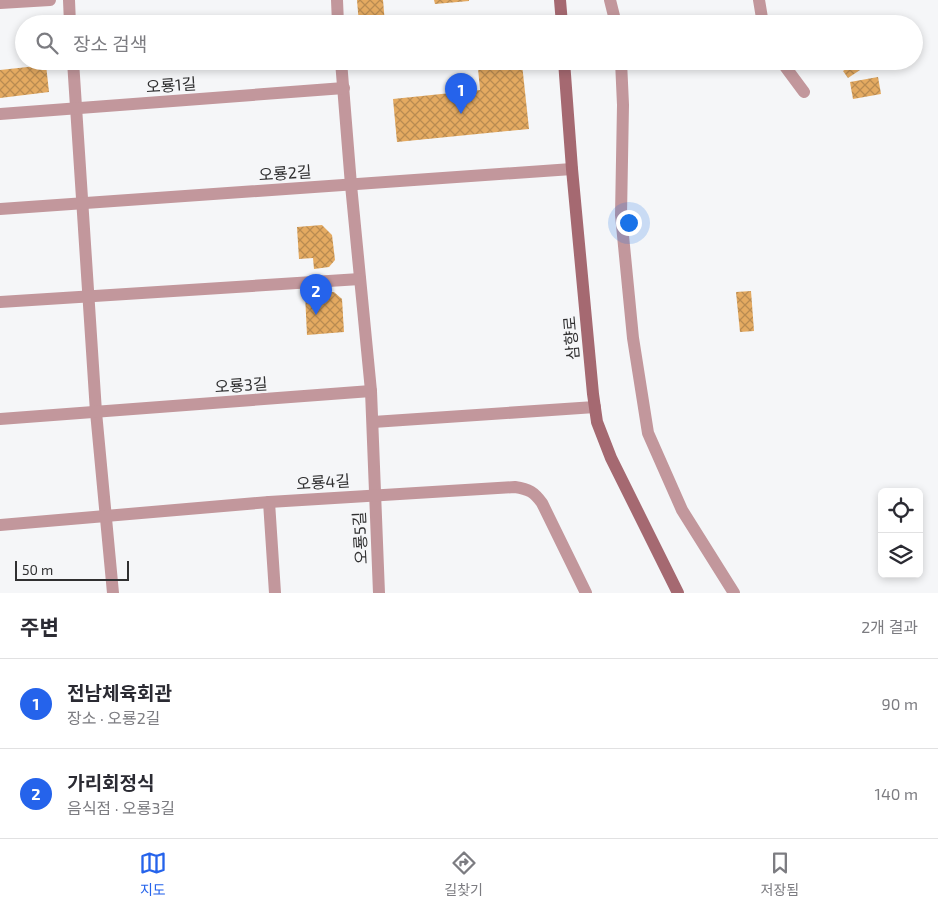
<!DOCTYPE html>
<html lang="ko">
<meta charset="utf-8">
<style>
body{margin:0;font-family:"Exo 2","Noto Sans KR",sans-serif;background:#f7f7f7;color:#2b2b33}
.controls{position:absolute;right:15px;bottom:15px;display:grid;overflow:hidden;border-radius:8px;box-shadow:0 2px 8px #0003}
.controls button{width:45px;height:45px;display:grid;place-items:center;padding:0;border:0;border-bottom:1px solid #e1e1e2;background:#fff;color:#2b2b33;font:25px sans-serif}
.scale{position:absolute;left:15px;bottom:12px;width:114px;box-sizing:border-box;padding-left:5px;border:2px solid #303031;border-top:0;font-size:14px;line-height:18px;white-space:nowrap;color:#303031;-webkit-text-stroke:4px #f5f6f8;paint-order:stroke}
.you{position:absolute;left:628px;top:222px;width:18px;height:18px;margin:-12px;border:4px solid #fff;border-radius:50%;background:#1a73e8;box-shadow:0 0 0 8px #1a73e833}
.badge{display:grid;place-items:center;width:32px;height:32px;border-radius:50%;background:#2563eb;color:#fff;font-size:16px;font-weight:700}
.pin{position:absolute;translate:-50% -41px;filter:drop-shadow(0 1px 2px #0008)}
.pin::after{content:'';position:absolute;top:26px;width:18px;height:15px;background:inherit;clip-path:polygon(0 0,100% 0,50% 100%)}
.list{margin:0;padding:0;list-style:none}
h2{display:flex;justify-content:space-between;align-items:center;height:65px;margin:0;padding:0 20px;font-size:21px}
h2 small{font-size:16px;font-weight:400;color:#7c7c81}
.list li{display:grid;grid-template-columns:32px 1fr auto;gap:15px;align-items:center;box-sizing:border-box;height:90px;padding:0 20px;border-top:1px solid #e1e1e2}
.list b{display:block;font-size:19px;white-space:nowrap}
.list p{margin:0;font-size:16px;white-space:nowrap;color:#7c7c81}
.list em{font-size:16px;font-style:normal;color:#7c7c81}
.icon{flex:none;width:28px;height:28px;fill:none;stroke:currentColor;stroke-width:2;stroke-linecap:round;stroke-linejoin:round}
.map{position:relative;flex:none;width:938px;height:593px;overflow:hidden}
.search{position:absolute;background:#fff;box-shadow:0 2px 8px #0003;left:15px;right:15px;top:15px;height:55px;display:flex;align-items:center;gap:12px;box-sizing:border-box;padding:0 18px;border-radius:28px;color:#7c7c81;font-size:19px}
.sheet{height:245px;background:#fff}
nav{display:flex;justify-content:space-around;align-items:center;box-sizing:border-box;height:70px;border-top:1px solid #e1e1e2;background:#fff;font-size:14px;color:#7c7c81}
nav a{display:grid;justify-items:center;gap:2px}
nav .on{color:#2563eb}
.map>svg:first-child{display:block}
.building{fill:url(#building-cross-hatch)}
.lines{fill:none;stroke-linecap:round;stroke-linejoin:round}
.street{stroke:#c2979c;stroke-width:12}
.secondary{stroke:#a56971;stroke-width:12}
.labels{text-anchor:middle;stroke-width:4.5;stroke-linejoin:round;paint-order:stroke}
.street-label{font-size:16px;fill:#303031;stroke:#f5f6f8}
</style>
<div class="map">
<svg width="938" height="593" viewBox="0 0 938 593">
<defs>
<pattern id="building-cross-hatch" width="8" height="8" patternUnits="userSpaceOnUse" patternTransform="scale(1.25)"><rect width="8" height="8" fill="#e4aa61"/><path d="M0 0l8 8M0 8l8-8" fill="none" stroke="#b98b51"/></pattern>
</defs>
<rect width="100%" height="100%" fill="#f5f6f8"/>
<g class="building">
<path d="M 357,0 L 383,0 L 385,24 L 359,24 Z"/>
<path d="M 434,0 L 469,0 L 469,1 L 435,4 Z"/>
<path d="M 858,61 L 862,61 L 866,66 L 848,78 L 843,71 Z"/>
<path d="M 522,64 L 529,129 L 397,142 L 393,99 L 480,90 L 478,68 Z"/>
<path d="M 46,65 L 49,92 L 0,98 L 0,70 Z"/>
<path d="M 878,77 L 881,94 L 853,99 L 850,82 Z"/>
<path d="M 322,225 L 332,235 L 335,260 L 329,267 L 314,269 L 313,258 L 299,259 L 297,227 Z"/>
<path d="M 751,291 L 754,331 L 740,332 L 736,292 Z"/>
<path d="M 334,292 L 342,299 L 344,332 L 307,335 L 305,294 Z"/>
</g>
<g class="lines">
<g class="street">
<path d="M 69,0 L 70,24"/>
<path d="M 337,0 L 338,24"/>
<path d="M 610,0 L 616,24"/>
<path d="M 759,0 L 763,24"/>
<path d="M 0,3 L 50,0"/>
<path d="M 73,61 L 96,412 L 113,593"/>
<path d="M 341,61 L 351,185 L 371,391 L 379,593"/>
<path d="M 621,61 L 623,105 L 621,215 L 633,338 L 648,433 L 682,510 L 734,593"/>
<path d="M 781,61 L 804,92"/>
<path d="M 0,114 L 344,88"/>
<path d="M 0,209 L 572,169"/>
<path d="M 0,302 L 360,279"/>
<path d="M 0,419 L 371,391"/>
<path d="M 373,422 L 595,407"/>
<path d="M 269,502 L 275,593"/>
<path d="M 0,525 L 269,502 L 515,487 C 529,489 534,492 542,503 L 586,593"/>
</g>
<g class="secondary">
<path d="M 560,0 L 562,24"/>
<path d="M 564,61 L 572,169 L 593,394 L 597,422 L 611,458 L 678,593"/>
</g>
</g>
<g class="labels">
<g class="street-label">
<text transform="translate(171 85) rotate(-4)" y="6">오룡1길</text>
<text transform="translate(285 173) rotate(-4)" y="6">오룡2길</text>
<text transform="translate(571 338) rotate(-95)" y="6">삼향로</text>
<text transform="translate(241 385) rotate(-4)" y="6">오룡3길</text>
<text transform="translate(323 482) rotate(-4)" y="6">오룡4길</text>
<text transform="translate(360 538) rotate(-93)" y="6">오룡5길</text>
</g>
</g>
</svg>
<div class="controls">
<button><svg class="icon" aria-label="locate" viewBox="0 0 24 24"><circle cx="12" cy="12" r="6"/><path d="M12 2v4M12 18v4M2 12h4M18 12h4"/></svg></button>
<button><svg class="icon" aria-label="layers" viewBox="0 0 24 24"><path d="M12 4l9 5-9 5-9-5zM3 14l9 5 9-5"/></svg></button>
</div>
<div class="scale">50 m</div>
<div class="you"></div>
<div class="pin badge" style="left:461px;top:114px">1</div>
<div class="pin badge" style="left:316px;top:315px">2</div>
<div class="search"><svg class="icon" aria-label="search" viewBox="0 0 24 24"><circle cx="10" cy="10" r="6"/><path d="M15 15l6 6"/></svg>장소 검색</div>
</div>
<section class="sheet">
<h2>주변<small>2개 결과</small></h2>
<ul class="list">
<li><span class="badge">1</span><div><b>전남체육회관</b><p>장소 · 오룡2길</p></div><em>90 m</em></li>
<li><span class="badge">2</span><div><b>가리회정식</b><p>음식점 · 오룡3길</p></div><em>140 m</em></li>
</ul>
</section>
<nav>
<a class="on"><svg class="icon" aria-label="map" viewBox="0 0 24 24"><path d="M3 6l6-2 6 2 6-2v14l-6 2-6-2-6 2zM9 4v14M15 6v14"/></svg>지도</a>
<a><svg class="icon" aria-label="directions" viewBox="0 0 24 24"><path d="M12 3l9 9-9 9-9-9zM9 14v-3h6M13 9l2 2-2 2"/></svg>길찾기</a>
<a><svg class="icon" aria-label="saved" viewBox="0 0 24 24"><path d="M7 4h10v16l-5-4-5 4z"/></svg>저장됨</a>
</nav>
